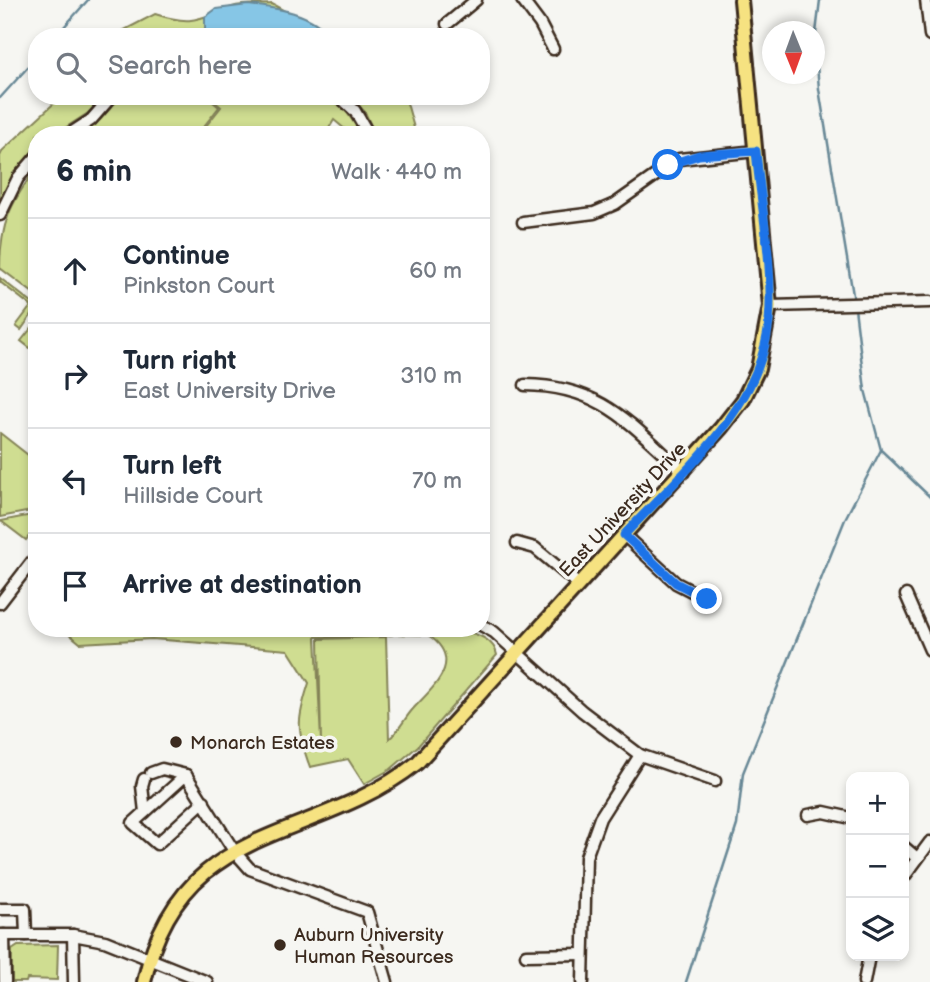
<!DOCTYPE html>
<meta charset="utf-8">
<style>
body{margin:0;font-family:"Balsamiq Sans",sans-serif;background:#f6f6f7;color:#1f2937}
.controls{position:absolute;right:21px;bottom:21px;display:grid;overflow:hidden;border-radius:14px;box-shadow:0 4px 10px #0003}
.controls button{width:63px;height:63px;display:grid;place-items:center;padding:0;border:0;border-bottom:2px solid #e0e1e3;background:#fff;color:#1f2937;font:35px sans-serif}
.compass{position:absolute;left:762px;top:21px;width:63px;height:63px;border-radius:50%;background:#fff;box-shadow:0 4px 10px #0003;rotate:179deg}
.stop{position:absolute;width:21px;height:21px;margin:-16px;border:5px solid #1a73e8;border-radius:50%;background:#fff}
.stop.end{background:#1a73e8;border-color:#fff;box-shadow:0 2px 7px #0008}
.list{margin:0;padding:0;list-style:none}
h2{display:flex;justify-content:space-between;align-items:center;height:91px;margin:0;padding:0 28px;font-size:30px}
h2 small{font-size:23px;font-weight:400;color:#747a83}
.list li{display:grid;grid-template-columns:46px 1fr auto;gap:21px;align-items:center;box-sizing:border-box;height:105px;padding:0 28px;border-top:2px solid #e0e1e3}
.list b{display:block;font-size:26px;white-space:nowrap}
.list p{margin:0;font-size:23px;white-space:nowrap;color:#747a83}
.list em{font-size:23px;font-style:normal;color:#747a83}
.icon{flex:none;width:38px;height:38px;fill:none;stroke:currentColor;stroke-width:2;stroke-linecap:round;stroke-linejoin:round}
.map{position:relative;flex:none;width:930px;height:982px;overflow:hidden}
.search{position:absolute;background:#fff;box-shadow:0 4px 10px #0003;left:28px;top:28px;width:462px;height:77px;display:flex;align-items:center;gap:18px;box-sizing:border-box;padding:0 24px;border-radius:28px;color:#747a83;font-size:26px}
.panel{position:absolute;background:#fff;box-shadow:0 4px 10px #0003;left:28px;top:126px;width:462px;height:511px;border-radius:28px}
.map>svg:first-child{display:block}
.green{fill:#cfdd91;stroke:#858458;stroke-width:2}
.water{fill:#86c6e6;stroke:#688896;stroke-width:2}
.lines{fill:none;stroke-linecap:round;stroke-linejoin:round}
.stream{stroke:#688896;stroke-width:2.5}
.minor-casing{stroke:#3b2a1e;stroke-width:15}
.major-casing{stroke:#3b2a1e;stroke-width:18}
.minor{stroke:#f6f6f2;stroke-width:10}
.major{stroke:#f6e281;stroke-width:12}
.route{stroke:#1a73e8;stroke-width:9}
.poi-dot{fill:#3b2a1e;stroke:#f6f6f2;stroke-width:2.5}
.labels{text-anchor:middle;stroke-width:7;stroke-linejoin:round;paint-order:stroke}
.street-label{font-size:19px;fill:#3b2a1e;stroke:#f6f6f2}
.poi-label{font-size:19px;fill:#3b2a1e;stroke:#f6f6f2;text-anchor:start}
</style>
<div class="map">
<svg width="930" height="982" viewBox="0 0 930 982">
<rect width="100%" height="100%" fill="#f6f6f2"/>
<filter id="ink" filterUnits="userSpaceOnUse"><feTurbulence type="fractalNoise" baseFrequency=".0143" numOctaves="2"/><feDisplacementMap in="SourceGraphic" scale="14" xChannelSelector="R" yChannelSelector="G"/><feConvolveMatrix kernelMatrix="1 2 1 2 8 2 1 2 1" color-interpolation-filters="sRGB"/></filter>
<g filter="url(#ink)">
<g class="green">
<path d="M 272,4 L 332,37 L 111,37 L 155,14 C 193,26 197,19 232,7 C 244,3 259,5 272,4 Z"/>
<path d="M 62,96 L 104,96 L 88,113 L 54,135 L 37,135 L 37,150 L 20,169 L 0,201 L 0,156 L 3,150 Z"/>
<path d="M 121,96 L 206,96 L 219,107 L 197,135 L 80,135 L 101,119 Z"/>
<path d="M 208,96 L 322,96 L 344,108 L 362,135 L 352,135 L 334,120 L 325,135 L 199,135 L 221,107 Z"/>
<path d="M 350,96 L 405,96 L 416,135 L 375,135 L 365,112 Z"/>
<path d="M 37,167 L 37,296 L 0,268 C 0,223 11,203 37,167 Z"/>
<path d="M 0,278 L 37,307 L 21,330 L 16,326 L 31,306 L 0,282 Z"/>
<path d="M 37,321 L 37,339 L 30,348 L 21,341 Z"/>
<path d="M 0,433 L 37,462 L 37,510 L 0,517 Z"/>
<path d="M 37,514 L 37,526 L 26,540 L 1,521 Z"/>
<path d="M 62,628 L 391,628 L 392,635 L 316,637 L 321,741 L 319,639 L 386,637 L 389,739 C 399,731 404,719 413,709 C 433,687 466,661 428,635 L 395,634 L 395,628 C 419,628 491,622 497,655 L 418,746 L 391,769 L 364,784 L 348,759 L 310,767 C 296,729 297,720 309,683 L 288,650 L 152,639 L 80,643 Z"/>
<path d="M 58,945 L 57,980 L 27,979 L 26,982 L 12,982 L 12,950 L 18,946 Z"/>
</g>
<path class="water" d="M 248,5 C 278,8 311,12 331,37 L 205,37 L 205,17 L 216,9 Z"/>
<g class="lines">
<g class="stream">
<path d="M 820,0 L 815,41 L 819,89 L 854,301"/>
<path d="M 55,37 L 88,0"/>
<path d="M 0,98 L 37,57"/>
<path d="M 882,451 L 930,497"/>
<path d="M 686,982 L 737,825 L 743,773 L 846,517 L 881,450 L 865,390 L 855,308"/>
</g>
<g class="minor-casing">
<g id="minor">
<path d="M 522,0 L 540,24 L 553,49"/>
<path d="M 926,0 L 930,35"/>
<path d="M 447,24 L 476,0"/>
<path d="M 339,96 L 355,111 L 369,135"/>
<path d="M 68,135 L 91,120 L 112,96"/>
<path d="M 0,215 L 18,178 L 37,156"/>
<path d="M 523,222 L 594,213 L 615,204 L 679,159 L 756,151"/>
<path d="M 770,306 L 930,302"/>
<path d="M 525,385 C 602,386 630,424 684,472"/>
<path d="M 624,535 L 676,583 L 707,599"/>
<path d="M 517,543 L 535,548 L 578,584"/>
<path d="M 906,595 L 930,650"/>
<path d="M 0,603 L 37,555"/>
<path d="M 481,625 L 494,632 L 582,711 L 640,755 L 715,781"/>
<path d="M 151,773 L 162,769 L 186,775"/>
<path d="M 144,779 L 142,786 L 145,812"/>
<path d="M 204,801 L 157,844 L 133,823 L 186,775 L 234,851 L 250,869 L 367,912 L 387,982"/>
<path d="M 808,815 L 824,812 L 851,818"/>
<path d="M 904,847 L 917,858"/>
<path d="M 904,877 L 930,842"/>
<path d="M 0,909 L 25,909 L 26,935"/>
<path d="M 0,935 L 73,935 L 105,941 L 207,982"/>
<path d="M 4,935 L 5,982"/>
<path d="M 73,935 L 74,982"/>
<path d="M 526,955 L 583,954"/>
<path d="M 583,982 L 586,857 L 600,818 L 640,755"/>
<path d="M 864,982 L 869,956"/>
</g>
</g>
<g class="major-casing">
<path id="major" d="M 144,982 C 180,818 312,846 417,763 L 721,428 L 743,400 L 758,369 L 770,306 L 741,0"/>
</g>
<use href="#minor" class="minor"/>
<use href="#major" class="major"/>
</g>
</g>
<g class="lines" filter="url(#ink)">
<path class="route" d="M 668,165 L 699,155 L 756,151 C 761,205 774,268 769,322 C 761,409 680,475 624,535 L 676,583 L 707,599"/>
</g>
<g class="poi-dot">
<circle cx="176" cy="742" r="7"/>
<circle cx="280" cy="945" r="7"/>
</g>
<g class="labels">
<g class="street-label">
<text transform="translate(622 509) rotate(-47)" y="7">East University Drive</text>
</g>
<g class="poi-label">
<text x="190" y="749">Monarch Estates</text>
<text x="294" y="941">Auburn University<tspan x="294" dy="22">Human Resources</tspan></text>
</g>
</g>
</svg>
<div class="controls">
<button>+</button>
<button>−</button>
<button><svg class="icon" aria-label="layers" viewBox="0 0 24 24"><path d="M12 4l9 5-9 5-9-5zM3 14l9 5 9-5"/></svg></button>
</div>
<svg class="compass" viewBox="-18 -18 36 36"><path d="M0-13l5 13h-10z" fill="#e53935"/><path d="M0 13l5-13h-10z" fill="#747a83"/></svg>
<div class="stop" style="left:668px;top:165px"></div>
<div class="stop end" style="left:707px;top:599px"></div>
<div class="search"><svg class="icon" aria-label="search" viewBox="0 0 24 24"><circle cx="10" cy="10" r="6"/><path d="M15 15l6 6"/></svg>Search here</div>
<section class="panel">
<h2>6 min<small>Walk · 440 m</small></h2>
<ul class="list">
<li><svg class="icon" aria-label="ahead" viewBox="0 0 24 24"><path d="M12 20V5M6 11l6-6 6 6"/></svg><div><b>Continue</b><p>Pinkston Court</p></div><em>60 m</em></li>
<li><svg class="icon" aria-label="right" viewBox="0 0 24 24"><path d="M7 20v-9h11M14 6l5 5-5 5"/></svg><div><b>Turn right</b><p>East University Drive</p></div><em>310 m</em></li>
<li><svg class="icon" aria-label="left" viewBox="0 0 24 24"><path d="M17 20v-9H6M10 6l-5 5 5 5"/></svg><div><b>Turn left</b><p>Hillside Court</p></div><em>70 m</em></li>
<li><svg class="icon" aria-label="arrive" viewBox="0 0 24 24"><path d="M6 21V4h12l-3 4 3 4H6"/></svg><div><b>Arrive at destination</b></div></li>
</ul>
</section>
</div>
